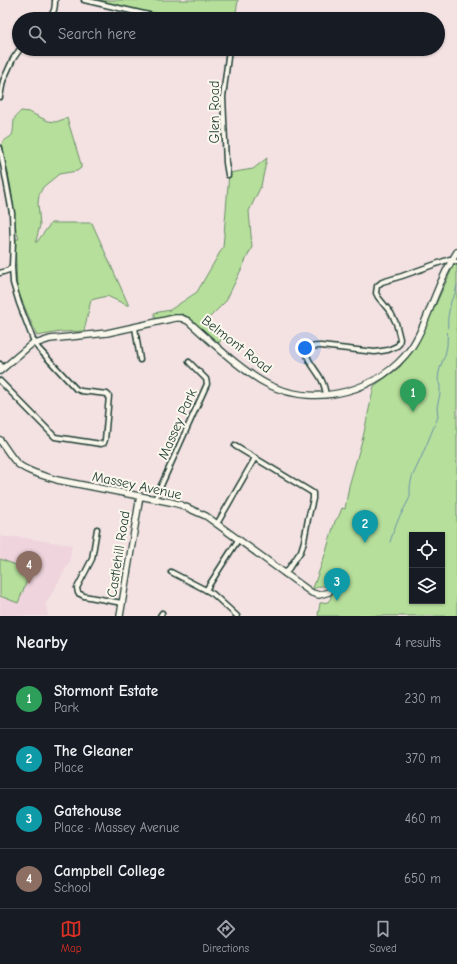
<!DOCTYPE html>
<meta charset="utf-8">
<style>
body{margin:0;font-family:"Comic Neue",sans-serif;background:#20242c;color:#f1f3f6}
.controls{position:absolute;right:12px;bottom:12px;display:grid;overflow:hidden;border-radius:0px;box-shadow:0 1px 3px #0004}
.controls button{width:36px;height:36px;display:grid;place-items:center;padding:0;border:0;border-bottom:1px solid #363941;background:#171b24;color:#f1f3f6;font:20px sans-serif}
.you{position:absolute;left:305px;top:348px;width:14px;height:14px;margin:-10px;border:3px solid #fff;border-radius:50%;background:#1a73e8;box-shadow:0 0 0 6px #1a73e833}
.badge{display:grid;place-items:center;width:26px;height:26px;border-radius:50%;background:#d93025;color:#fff;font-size:13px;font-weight:700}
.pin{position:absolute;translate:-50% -33px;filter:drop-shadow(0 1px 2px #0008)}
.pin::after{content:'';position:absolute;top:21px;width:14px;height:12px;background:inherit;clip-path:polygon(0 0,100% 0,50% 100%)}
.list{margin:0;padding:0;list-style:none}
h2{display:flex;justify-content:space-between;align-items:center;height:52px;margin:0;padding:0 16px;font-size:17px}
h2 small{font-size:13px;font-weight:400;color:#9ea1a6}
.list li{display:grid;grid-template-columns:26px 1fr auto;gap:12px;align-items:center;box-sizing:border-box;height:60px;padding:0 16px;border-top:1px solid #363941}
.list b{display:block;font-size:15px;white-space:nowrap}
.list p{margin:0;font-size:13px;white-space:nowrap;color:#9ea1a6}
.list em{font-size:13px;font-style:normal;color:#9ea1a6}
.icon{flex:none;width:22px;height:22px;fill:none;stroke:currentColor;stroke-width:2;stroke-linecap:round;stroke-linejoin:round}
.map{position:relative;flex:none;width:457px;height:616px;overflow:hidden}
.search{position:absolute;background:#171b24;box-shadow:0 1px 3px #0004;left:12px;right:12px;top:12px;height:44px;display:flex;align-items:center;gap:10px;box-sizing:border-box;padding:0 14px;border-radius:22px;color:#9ea1a6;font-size:15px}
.sheet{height:292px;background:#171b24}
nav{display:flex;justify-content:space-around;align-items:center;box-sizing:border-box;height:56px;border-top:1px solid #363941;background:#171b24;font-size:11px;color:#9ea1a6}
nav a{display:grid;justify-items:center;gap:2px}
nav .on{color:#d93025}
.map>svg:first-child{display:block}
.built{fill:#efd4dd}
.green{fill:#b6df9b;stroke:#6a8e68;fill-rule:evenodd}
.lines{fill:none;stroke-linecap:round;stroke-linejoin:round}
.stream{stroke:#6a93aa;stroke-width:1}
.street-casing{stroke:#1f3d34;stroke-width:7}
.secondary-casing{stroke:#1f3d34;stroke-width:8}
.street{stroke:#fbf7ec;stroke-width:4}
.secondary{stroke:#fbf7ec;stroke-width:5.5}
.labels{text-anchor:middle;stroke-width:4;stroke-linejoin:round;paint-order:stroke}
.street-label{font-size:14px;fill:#1f3d34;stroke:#fbf7ec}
</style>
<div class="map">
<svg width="457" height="616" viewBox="0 0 457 616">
<rect width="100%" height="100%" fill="#f4e2e3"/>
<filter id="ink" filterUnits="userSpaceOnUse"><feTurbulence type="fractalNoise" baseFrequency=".025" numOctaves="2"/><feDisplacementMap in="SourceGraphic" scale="8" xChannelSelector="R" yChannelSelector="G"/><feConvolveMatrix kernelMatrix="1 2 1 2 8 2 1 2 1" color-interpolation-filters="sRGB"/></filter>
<g filter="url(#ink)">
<path class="built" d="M 0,536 L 8,537 L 18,537 L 72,545 L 69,563 L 46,604 L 48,616 L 49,616 L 0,616 Z"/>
<g class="green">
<path d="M 97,0 L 238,0 L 235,19 L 172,19 Z"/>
<path d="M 21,111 L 29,112 L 48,121 L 56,122 L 67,118 L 81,164 L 81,168 L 77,171 L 59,174 L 43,187 L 39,195 L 38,203 L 40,225 L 36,241 L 35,242 L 37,242 L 51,223 L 92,223 L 129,306 L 107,296 L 91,300 L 84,331 L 60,332 L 37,336 L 17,289 L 15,239 L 19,239 L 16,230 L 11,188 L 2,143 C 5,139 10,138 12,135 C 14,131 13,126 14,121 C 14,117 18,114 21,111 Z"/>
<path d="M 267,158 L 261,186 L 249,211 L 252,247 L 226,301 L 207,320 L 223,337 L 219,343 L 188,317 L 182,314 L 156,319 L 154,313 L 170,310 L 197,292 L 223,247 L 229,173 L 253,169 Z"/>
<path d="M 457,258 L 457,616 L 318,616 L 320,603 L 328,602 L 331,598 L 328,586 C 321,587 322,584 314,589 L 313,588 L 326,552 L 335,521 L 339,516 L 342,508 L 345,509 L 349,486 L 363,437 L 374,386 L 400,367 L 420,339 ZM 412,535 L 442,535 L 442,601 L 412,601 Z"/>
<path d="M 0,559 L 31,571 L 18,603 L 0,596 Z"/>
</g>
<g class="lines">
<path class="stream" d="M 390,542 L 396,524 L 408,501 L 410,497 L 410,487 L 412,477 L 421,458 L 438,417 L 437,407 L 440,394 L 440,386 L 438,379 L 439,372 L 441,365 L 445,355 L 447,346 L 448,317 L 451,301 L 455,294 L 457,285"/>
<g class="street-casing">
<g id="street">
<path d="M 84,0 L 166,19"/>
<path d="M 48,19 C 54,13 55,9 55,0"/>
<path d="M 0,97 L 3,81 L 13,59 L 20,49"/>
<path d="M 0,148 L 12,213 L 13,242 L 12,266 L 13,283 L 19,303 L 34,342"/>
<path d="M 228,175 L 226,163 L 223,97 L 229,49"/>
<path d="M 0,273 L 9,270 L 12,266"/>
<path d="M 135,327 L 140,360"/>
<path d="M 0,364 L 3,369"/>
<path d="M 0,381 L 55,437 L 101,444 L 104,443 L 105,440 L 109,396 L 107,394 L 81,391 L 76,389 L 38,348 L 35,344"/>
<path d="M 326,395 C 325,388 323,382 320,377 C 313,365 293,345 321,346 L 375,352 L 388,350 L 397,346 L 399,344 L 400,339 L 396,323 L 391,313 L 378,297 L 376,293 L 377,286 L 382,282 L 402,276 L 450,259 L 457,262"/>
<path d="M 235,446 L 313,493 L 313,499 L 308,519 L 304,541 L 301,551 L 285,574"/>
<path d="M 155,499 L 207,384 L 206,379 L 189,362"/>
<path d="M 217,524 L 255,458"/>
<path d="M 97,529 L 92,559 L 77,588 L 78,593 L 84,596 L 122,603"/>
<path d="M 171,572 L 206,590 L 213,594 L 237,616"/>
<path d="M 206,590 L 238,540"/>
<path d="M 160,616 L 162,613"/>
</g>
</g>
<g class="secondary-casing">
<g id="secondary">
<path d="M 0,371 L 34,342 L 35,344 L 50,339 L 107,333 L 175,318 L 181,318 L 188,321 C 212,342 241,371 269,385 C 317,408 380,391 411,348 C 422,332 428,313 435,296 C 441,281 448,266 457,252"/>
<path d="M 0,440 C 5,447 9,454 15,461 C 23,471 45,476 57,480 L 170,502 L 181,505 L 206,516 L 312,593 L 319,595 L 329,592"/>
<path d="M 120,616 L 140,496"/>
</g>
</g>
<use href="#street" class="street"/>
<use href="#secondary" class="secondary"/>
</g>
</g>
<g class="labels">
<g class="street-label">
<text transform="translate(214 112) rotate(-90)" y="5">Glen Road</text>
<text transform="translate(237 344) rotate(38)" y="5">Belmont Road</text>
<text transform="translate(177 424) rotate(-66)" y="5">Massey Park</text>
<text transform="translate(137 485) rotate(12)" y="5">Massey Avenue</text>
<text transform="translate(118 554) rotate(-81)" y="5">Castlehill Road</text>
</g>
</g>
</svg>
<div class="controls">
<button><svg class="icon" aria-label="locate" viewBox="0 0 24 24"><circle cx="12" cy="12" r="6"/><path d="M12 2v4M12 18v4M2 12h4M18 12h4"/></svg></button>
<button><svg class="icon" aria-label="layers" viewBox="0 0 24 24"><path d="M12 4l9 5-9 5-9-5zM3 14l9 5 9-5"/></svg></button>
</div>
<div class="you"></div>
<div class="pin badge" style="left:413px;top:412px;background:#2e9e5b">1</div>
<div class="pin badge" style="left:365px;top:543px;background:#0f9aa8">2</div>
<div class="pin badge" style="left:337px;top:601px;background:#0f9aa8">3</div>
<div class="pin badge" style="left:29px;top:584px;background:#8d6e63">4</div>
<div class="search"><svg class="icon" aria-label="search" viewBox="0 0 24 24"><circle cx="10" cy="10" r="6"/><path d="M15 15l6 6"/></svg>Search here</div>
</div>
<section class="sheet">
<h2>Nearby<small>4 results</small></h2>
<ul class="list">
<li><span class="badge" style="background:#2e9e5b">1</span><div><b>Stormont Estate</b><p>Park</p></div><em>230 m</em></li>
<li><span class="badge" style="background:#0f9aa8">2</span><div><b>The Gleaner</b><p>Place</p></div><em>370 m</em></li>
<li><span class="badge" style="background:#0f9aa8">3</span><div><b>Gatehouse</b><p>Place · Massey Avenue</p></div><em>460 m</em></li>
<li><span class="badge" style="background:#8d6e63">4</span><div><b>Campbell College</b><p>School</p></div><em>650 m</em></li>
</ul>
</section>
<nav>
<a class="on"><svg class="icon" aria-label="map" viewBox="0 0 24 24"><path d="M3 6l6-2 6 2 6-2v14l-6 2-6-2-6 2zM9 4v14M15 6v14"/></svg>Map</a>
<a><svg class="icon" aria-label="directions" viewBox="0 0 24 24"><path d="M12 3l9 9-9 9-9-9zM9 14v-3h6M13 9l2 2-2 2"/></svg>Directions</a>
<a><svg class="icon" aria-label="saved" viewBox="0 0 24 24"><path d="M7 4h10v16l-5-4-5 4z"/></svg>Saved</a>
</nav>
